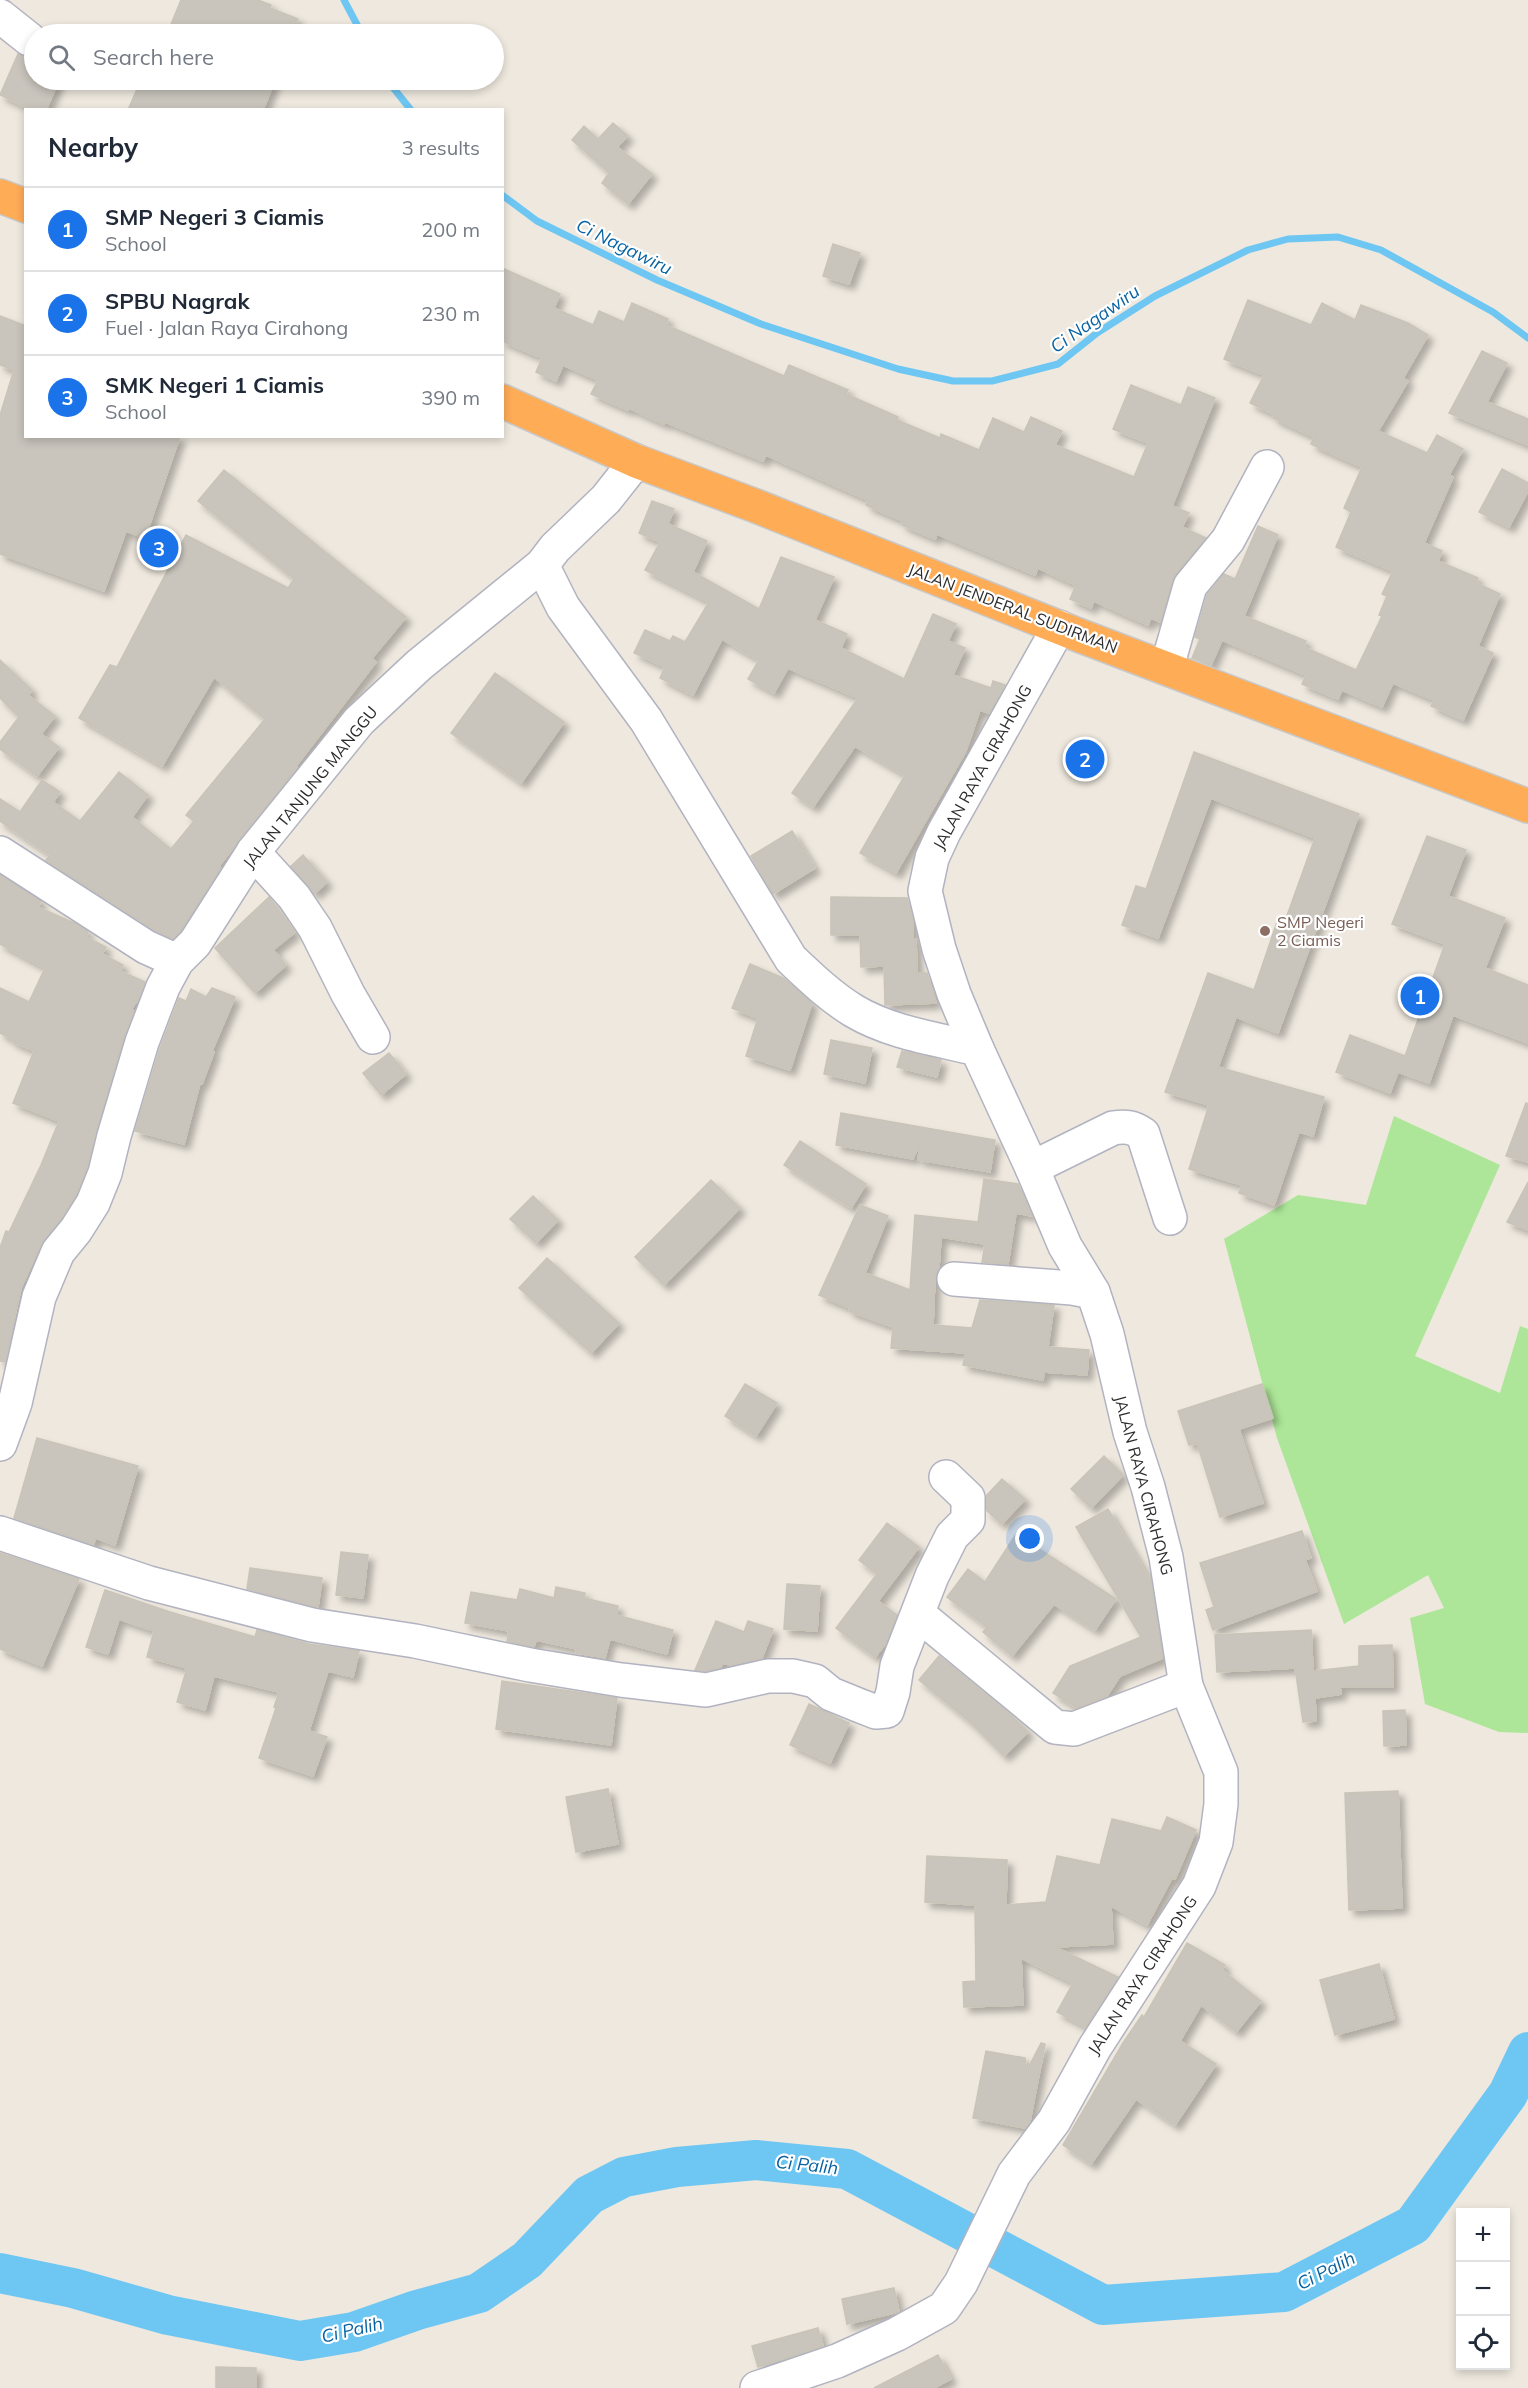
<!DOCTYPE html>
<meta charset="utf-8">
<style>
body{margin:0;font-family:Mulish,sans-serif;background:#f6f6f7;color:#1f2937}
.controls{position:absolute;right:18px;bottom:18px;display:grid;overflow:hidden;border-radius:0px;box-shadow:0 3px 9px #0003}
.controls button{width:54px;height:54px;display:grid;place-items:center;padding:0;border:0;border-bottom:2px solid #e0e1e3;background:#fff;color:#1f2937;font:30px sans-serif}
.you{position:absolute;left:1030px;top:1539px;width:21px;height:21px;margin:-15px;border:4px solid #fff;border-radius:50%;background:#1a73e8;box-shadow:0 0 0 9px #1a73e833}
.badge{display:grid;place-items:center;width:39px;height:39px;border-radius:50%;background:#1a73e8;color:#fff;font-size:20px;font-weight:700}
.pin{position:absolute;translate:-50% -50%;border:3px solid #fff;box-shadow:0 2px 6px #0006}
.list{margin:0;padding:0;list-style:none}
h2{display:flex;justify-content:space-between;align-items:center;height:78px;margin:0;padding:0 24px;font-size:26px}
h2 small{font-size:20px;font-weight:400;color:#747a83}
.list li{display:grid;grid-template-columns:39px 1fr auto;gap:18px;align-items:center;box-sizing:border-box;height:84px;padding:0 24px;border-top:2px solid #e0e1e3}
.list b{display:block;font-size:22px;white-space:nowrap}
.list p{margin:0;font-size:20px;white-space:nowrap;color:#747a83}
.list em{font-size:20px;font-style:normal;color:#747a83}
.icon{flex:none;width:33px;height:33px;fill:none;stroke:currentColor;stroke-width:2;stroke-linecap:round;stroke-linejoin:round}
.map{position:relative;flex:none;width:1528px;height:2388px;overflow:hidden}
.search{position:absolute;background:#fff;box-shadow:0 3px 9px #0003;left:24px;top:24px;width:480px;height:66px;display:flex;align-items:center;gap:15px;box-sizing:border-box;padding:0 21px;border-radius:33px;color:#747a83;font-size:22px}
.panel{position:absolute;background:#fff;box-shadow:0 3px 9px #0003;left:24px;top:108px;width:480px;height:330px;border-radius:0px}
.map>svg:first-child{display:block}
.green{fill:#ade698}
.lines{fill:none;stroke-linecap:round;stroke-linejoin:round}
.stream{stroke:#6ec6f3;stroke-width:7}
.river{stroke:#6ec6f3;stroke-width:40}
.building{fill:#c9c5bd;stroke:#c9c4b7;stroke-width:1.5;filter:url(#shadow)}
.minor-casing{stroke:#b2b3c0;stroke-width:36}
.highway-casing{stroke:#c8c8c8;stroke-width:36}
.minor{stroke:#fff;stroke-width:33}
.highway{stroke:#ffac57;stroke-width:33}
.education-dot{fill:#8d6e63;stroke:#fff;stroke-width:2}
.labels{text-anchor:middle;stroke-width:4.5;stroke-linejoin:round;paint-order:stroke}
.street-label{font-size:16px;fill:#2c2c2c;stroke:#fff}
.education-label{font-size:16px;fill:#785e54;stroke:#fff;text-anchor:start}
.water-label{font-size:18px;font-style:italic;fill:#0963a2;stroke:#fff}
</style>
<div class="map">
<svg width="1528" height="2388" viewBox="0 0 1528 2388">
<defs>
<filter id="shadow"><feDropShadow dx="5.5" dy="5.5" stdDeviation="3" flood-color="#0004"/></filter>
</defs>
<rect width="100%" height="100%" fill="#eee8de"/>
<path class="green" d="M 1394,1116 L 1500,1165 L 1415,1356 L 1500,1393 L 1520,1326 L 1528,1329 L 1528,1733 L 1499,1732 L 1425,1704 L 1410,1618 L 1444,1608 L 1428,1575 L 1344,1624 L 1277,1438 L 1224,1239 L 1298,1195 L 1366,1205 Z"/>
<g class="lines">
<g class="stream">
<path d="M 344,0 L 362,34"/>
<path d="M 387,80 L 411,110"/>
<path d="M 502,195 L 537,221 L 657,280 L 761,324 L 898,369 L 953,381 L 992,381 L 1058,364 L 1097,333 L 1155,296 L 1248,250 L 1288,239 L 1338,237 L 1381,250 L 1493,312 L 1528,338"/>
</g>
<path class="river" d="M 0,2273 L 73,2288 L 168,2315 L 300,2341 L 354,2332 L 417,2310 L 479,2293 L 527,2260 L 589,2195 L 624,2177 L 677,2167 L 756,2160 L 847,2169 L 1103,2305 L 1284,2292 L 1413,2225 L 1508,2094 L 1528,2052"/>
</g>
<g class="building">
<path d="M 181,0 L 258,0 L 271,5 L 270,8 L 298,19 L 292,34 L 167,34 Z"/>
<path d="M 18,54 L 26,57 L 34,57 L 34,80 L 59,80 L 46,110 L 32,110 L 0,95 Z"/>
<path d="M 141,80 L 275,80 L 263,110 L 128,110 Z"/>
<path d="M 613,123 L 628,136 L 617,147 L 652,174 L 628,204 L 602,183 L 609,173 L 572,140 L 584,126 L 598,139 Z"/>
<path d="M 833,244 L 860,253 L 849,284 L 823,276 Z"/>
<path d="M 502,268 L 560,294 L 554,308 L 593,325 L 599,311 L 624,322 L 632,303 L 668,319 L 666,325 L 784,376 L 789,365 L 848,390 L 846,394 L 898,417 L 897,420 L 940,438 L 941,434 L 979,450 L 993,418 L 1024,432 L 1031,417 L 1062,431 L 1055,445 L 1134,477 L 1148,443 L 1113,429 L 1131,385 L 1181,405 L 1188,387 L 1215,398 L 1172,506 L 1189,513 L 1182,527 L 1206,538 L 1175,574 L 1160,622 L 1151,618 L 1148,625 L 1094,601 L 1091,608 L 1070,599 L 1076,585 L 1038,568 L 1035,575 L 937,534 L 935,539 L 902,525 L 903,521 L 866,505 L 868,500 L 766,455 L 763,461 L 665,422 L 664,424 L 629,408 L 628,410 L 591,394 L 598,380 L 563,365 L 556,381 L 536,372 L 542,358 L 502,341 Z"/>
<path d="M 1248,300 L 1311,325 L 1322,303 L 1355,320 L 1361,305 L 1408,323 L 1428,335 L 1403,378 L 1408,381 L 1378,431 L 1427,453 L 1437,435 L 1463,449 L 1449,475 L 1453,477 L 1424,543 L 1442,551 L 1438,561 L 1478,578 L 1476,583 L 1500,594 L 1478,646 L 1493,653 L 1463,720 L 1431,706 L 1434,700 L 1393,683 L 1382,707 L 1342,690 L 1338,699 L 1302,684 L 1306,675 L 1222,640 L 1211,665 L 1192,658 L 1200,639 L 1195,637 L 1207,595 L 1224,574 L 1235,579 L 1258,526 L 1278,535 L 1244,616 L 1306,641 L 1304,647 L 1356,670 L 1382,616 L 1379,615 L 1387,596 L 1382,594 L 1393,571 L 1336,547 L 1351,512 L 1344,508 L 1362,467 L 1311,444 L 1314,437 L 1273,418 L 1275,415 L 1250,403 L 1264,375 L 1224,359 Z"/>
<path d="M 0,316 L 26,326 L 26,436 L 180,436 L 145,538 L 126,531 L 104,591 L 0,554 L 0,415 L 14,370 L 0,365 Z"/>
<path d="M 1482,351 L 1507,363 L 1487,402 L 1528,419 L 1528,445 L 1449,413 Z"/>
<path d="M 1502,469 L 1528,483 L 1528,491 L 1509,527 L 1479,512 Z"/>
<path d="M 224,470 L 406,617 L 372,658 L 376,662 L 296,766 L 297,767 L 219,866 L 221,868 L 180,931 L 173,939 L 155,930 L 46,860 L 50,855 L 0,821 L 0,799 L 20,812 L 42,780 L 60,792 L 53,802 L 80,821 L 119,772 L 148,795 L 132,817 L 171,849 L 194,821 L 186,815 L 265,719 L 214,677 L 162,766 L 79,718 L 110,665 L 117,667 L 186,535 L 288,588 L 294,579 L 198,501 Z"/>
<path d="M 652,501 L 674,509 L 668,524 L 707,541 L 693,572 L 759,609 L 781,557 L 834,577 L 815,620 L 847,634 L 841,648 L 904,679 L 933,614 L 956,624 L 948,641 L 965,648 L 953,675 L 991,688 L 993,681 L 1005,685 L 989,713 L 980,710 L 966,751 L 896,873 L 860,853 L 905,775 L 855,746 L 813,807 L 792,793 L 858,698 L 788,668 L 774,693 L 748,679 L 759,660 L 722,639 L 693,695 L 660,678 L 665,667 L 634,653 L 645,630 L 670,641 L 673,636 L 685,642 L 709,602 L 645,570 L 660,542 L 639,533 Z"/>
<path d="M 0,660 L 32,690 L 28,695 L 55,716 L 41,734 L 59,747 L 37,776 L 0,749 L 0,742 L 19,717 L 0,698 Z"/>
<path d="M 495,673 L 564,722 L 521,783 L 451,733 Z"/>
<path d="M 1194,752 L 1359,814 L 1278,1033 L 1236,1017 L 1218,1067 L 1324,1097 L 1313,1136 L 1299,1132 L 1274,1205 L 1239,1193 L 1242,1185 L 1189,1169 L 1209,1105 L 1165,1092 L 1208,973 L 1254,990 L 1278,919 L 1285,921 L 1315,838 L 1211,798 L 1158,938 L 1122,925 L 1136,886 L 1146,889 Z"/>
<path d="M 792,831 L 815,868 L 773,894 L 751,856 Z"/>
<path d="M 1427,836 L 1466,850 L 1448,896 L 1505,918 L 1485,968 L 1528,985 L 1528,1043 L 1453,1015 L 1429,1083 L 1398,1072 L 1390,1093 L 1336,1072 L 1350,1035 L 1405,1056 L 1445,944 L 1392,924 Z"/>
<path d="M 303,855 L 327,882 L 314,894 L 291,866 Z"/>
<path d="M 0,875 L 41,901 L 38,907 L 74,923 L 88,932 L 86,937 L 106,947 L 102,954 L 123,965 L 120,971 L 145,982 L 139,999 L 131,1009 L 134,1011 L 124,1037 L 87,1167 L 78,1191 L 61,1219 L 41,1244 L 21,1288 L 5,1362 L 0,1361 L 0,1248 L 6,1231 L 9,1232 L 41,1165 L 59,1121 L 13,1103 L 34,1051 L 11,1041 L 12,1039 L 0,1033 L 0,988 L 29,1002 L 45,968 L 0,944 Z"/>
<path d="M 269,897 L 295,932 L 273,950 L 286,965 L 255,993 L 215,948 Z"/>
<path d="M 831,897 L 907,898 L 913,921 L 913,939 L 916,939 L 917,973 L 927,973 L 936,1003 L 885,1005 L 884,966 L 861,967 L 860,935 L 831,935 Z"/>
<path d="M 750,964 L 783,978 L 812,1003 L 790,1070 L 746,1056 L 758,1018 L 732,1008 Z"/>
<path d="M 212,988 L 235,997 L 212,1051 L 214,1052 L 202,1084 L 200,1083 L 184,1144 L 135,1131 L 160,1048 L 179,998 L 186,1001 L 191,989 L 206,997 Z"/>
<path d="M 831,1040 L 872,1048 L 865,1083 L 824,1074 Z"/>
<path d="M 902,1051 L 941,1060 L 937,1077 L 897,1067 Z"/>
<path d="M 389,1053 L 406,1074 L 381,1095 L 363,1073 Z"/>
<path d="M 1526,1103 L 1528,1104 L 1528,1162 L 1506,1156 Z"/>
<path d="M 841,1113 L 995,1140 L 990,1172 L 918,1160 L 920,1143 L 913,1159 L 836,1145 Z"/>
<path d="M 800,1141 L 866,1184 L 851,1208 L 784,1165 Z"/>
<path d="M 984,1179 L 1018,1184 L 1032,1216 L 1016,1213 L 1008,1264 L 982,1262 L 985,1244 L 941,1237 L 939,1268 L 935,1277 L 933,1325 L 972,1328 L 980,1300 L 1054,1305 L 1048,1347 L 1089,1350 L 1087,1375 L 1044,1372 L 1043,1380 L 963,1365 L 966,1353 L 891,1348 L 893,1327 L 849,1311 L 850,1308 L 819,1295 L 860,1205 L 888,1216 L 865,1273 L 910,1290 L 915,1215 L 978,1222 Z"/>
<path d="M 711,1180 L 740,1208 L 664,1285 L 635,1257 Z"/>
<path d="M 1528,1182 L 1528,1230 L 1507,1222 Z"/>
<path d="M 533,1196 L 558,1220 L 536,1243 L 510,1219 Z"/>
<path d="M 547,1258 L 619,1323 L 591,1353 L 519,1288 Z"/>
<path d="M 745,1384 L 777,1403 L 756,1436 L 725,1416 Z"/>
<path d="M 1262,1384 L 1273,1418 L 1239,1429 L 1263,1503 L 1220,1517 L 1197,1443 L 1189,1445 L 1178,1411 Z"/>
<path d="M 37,1438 L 138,1466 L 115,1545 L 96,1538 L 93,1545 L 14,1518 Z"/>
<path d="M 1104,1456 L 1123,1475 L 1091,1508 L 1071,1489 Z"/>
<path d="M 1002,1479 L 1025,1499 L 1002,1524 L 987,1511 L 986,1496 Z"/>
<path d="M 1108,1509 L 1151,1582 L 1163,1658 L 1120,1676 L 1107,1696 L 1077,1708 L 1053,1693 L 1070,1666 L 1141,1637 L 1076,1527 Z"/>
<path d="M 887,1523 L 919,1547 L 878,1601 L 897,1615 L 886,1643 L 875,1657 L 836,1628 L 877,1574 L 859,1560 Z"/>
<path d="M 1302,1531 L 1311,1558 L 1305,1560 L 1317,1591 L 1213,1630 L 1206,1610 L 1214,1607 L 1200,1563 Z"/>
<path d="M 1016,1534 L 1116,1599 L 1095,1630 L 1054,1604 L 1012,1656 L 983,1632 L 987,1627 L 947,1597 L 968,1569 L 985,1582 Z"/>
<path d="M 341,1552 L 368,1555 L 363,1598 L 336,1595 Z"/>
<path d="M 0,1553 L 79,1579 L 42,1666 L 0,1649 Z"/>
<path d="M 250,1568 L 322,1578 L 318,1607 L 247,1589 Z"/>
<path d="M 787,1584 L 820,1586 L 817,1631 L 784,1629 Z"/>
<path d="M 556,1587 L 585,1593 L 584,1598 L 618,1606 L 616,1615 L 673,1630 L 667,1654 L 610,1639 L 605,1658 L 576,1653 L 577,1649 L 536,1640 L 534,1647 L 507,1641 L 509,1631 L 465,1623 L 471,1592 L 517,1600 L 520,1589 L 554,1598 Z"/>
<path d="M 105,1590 L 170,1612 L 255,1637 L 257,1630 L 309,1644 L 359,1651 L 353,1677 L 328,1671 L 309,1731 L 327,1737 L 313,1776 L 259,1758 L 276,1708 L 274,1707 L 279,1692 L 214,1676 L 205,1710 L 177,1702 L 187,1668 L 147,1657 L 154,1631 L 119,1619 L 108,1654 L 86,1647 Z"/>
<path d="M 716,1621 L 744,1632 L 748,1621 L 773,1629 L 762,1658 L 730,1665 L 723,1663 L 721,1667 L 705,1671 L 695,1670 Z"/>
<path d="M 1311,1630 L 1313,1671 L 1359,1666 L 1359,1646 L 1392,1645 L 1393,1687 L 1340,1687 L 1341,1694 L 1315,1698 L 1316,1721 L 1303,1722 L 1295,1668 L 1217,1672 L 1215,1635 Z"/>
<path d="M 939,1656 L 1011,1715 L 1028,1732 L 1004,1756 L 970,1722 L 919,1680 Z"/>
<path d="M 502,1681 L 617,1698 L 611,1745 L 496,1729 Z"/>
<path d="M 809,1704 L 849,1723 L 830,1763 L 790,1745 Z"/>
<path d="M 1405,1710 L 1406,1745 L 1384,1746 L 1383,1711 Z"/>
<path d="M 608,1789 L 618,1844 L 576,1852 L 566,1797 Z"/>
<path d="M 1398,1791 L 1402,1908 L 1349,1910 L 1345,1793 Z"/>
<path d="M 1167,1817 L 1196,1830 L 1175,1879 L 1172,1878 L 1147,1925 L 1111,1906 L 1113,1944 L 1055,1947 L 1118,1977 L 1086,2027 L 1057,2012 L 1073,1983 L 1021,1958 L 1023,2005 L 964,2007 L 963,1982 L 976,1981 L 975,1905 L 925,1902 L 927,1856 L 1007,1860 L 1006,1905 L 1046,1902 L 1057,1856 L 1100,1865 L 1112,1819 L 1161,1831 Z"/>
<path d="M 1187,1943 L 1225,1965 L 1222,1970 L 1261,2001 L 1236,2032 L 1201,2005 L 1180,2041 L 1216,2064 L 1175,2125 L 1136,2099 L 1091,2164 L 1063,2145 L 1123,2043 L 1142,2015 L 1144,2017 Z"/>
<path d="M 1379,1964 L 1394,2019 L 1335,2035 L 1320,1980 Z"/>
<path d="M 1041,2043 L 1045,2044 L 1030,2121 L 1025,2128 L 973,2118 L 986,2051 L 1025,2058 L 1026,2072 Z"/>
<path d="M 894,2288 L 899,2312 L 847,2324 L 842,2299 Z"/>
<path d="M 818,2328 L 823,2346 L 758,2367 L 752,2346 Z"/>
<path d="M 938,2355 L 951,2379 L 934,2388 L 874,2388 Z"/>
<path d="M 216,2367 L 256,2368 L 256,2388 L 216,2388 Z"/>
</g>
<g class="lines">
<g class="minor-casing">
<g id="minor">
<path d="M 0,16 L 29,39"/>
<path d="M 542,565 L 563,607 L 646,720 L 791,959 C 811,978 831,997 854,1011 C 891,1033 937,1039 977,1049"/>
<path d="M 1167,667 L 1190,586 L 1228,540 L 1267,467"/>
<path d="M 253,852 L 294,897 L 315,928 L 348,994 L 373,1037"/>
<path d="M 0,853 L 146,947 L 177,961 L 195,943 L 253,852 L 359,721 L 419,665 L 542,565 L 555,548 L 606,499 L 636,461"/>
<path d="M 1032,1168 L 1113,1128 C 1126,1126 1133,1127 1143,1134 L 1170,1218"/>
<path d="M 954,1279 L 1072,1288 L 1093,1292"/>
<path d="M 0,1444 L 15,1403 L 39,1297 L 58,1252 L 76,1230 L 93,1203 L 105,1173 L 114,1136 L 142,1042 L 163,987 L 177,961"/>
<path d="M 0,1533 L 149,1583 L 312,1625 L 415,1641 L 530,1665 L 621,1680 L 706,1690 L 768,1676 L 793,1676 L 815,1681 L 831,1694 L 858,1705 L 876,1712 L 887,1711 L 893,1692 L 897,1666 L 932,1576 L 952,1536 L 968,1520 L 968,1498 L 946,1477"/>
<path d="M 918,1614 L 1055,1727 L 1074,1729 L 1186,1686"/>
<path d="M 757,2388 L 837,2361 L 897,2334 L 944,2308 L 961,2283 L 1014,2174 L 1054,2121 L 1095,2047 L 1199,1886 L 1216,1842 L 1221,1804 L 1221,1772 L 1186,1686 L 1166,1557 L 1148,1487 L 1130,1432 L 1107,1334 L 1093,1292 L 1065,1246 L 1032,1168 L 977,1049 L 954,994 L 939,949 L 925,891 L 932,858 L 944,832 L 1059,627"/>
</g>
</g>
<g class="highway-casing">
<g id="highway">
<path d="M 0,196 L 26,206"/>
<path d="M 502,401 L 636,461 L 756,506 L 1073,633 L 1528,806"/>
</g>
</g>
<use href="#minor" class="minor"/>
<use href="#highway" class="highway"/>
</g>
<circle class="education-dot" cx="1265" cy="931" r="6"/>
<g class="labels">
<g class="street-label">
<text transform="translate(1013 608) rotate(21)" y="6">JALAN JENDERAL SUDIRMAN</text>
<text transform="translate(982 767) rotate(-61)" y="6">JALAN RAYA CIRAHONG</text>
<text transform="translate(310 787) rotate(-51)" y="6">JALAN TANJUNG MANGGU</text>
<text transform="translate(1144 1485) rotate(75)" y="6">JALAN RAYA CIRAHONG</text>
<text transform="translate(1142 1975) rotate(-57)" y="6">JALAN RAYA CIRAHONG</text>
</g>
<g class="education-label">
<text x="1277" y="928">SMP Negeri<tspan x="1277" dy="18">2 Ciamis</tspan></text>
</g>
<g class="water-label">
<text transform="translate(624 247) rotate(26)" y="6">Ci Nagawiru</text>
<text transform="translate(1095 319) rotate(-35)" y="6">Ci Nagawiru</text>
<text transform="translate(807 2165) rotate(6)" y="6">Ci Palih</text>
<text transform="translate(1326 2271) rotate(-27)" y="6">Ci Palih</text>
<text transform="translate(352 2330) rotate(-13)" y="6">Ci Palih</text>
</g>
</g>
</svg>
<div class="controls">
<button>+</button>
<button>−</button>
<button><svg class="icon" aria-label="locate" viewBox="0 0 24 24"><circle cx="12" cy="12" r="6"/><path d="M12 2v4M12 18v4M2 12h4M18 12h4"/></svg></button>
</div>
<div class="you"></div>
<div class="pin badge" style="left:1420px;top:996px">1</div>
<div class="pin badge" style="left:1085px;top:759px">2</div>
<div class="pin badge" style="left:159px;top:548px">3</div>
<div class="search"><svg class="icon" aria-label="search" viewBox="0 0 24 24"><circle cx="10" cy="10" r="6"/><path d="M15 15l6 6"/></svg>Search here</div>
<section class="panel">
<h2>Nearby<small>3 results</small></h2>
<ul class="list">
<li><span class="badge">1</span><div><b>SMP Negeri 3 Ciamis</b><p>School</p></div><em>200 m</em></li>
<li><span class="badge">2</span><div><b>SPBU Nagrak</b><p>Fuel · Jalan Raya Cirahong</p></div><em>230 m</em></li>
<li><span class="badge">3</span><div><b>SMK Negeri 1 Ciamis</b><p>School</p></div><em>390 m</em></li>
</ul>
</section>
</div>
